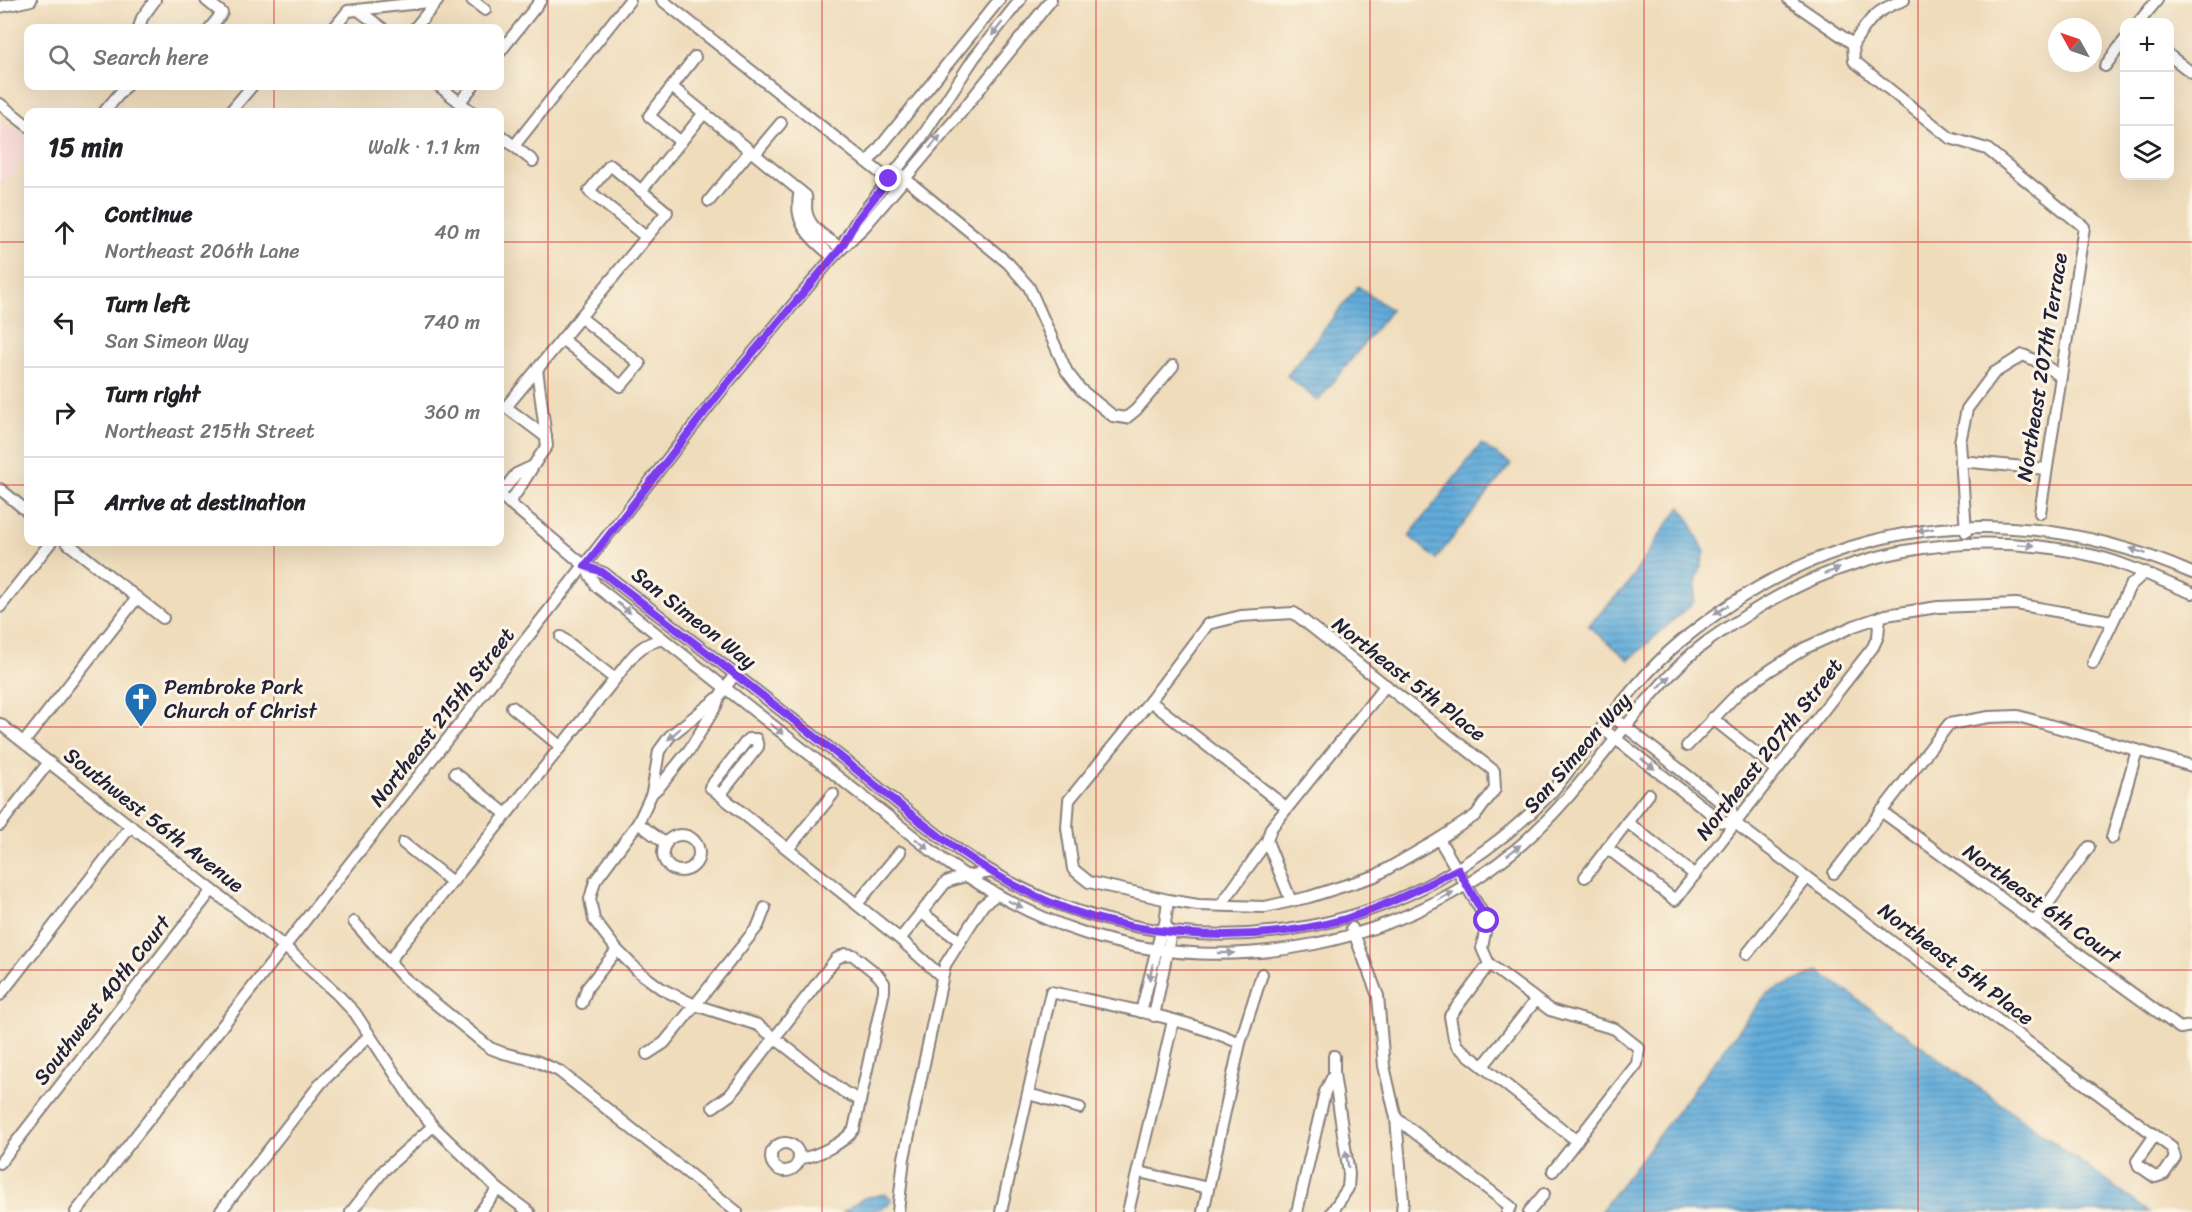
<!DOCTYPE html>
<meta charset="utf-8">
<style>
body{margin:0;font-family:Sriracha,sans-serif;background:#f2f2f2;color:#202124}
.controls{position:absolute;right:18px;top:18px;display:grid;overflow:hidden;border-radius:12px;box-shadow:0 6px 24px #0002}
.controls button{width:54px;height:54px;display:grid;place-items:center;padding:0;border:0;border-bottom:2px solid #e0e0e0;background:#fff;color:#202124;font:30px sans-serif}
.compass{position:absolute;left:2048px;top:18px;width:54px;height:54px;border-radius:50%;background:#fff;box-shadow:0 6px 24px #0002;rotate:310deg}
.stop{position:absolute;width:18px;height:18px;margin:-14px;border:4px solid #7c3aed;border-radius:50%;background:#fff}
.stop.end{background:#7c3aed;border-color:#fff;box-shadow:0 2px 6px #0008}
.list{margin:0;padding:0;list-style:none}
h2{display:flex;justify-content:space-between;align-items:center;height:78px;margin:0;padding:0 24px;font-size:26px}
h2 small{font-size:20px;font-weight:400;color:#757577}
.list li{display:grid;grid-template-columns:39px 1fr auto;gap:18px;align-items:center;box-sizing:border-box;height:90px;padding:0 24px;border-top:2px solid #e0e0e0}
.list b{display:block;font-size:22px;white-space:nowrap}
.list p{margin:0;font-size:20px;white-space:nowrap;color:#757577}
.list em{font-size:20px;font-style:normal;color:#757577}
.icon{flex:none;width:33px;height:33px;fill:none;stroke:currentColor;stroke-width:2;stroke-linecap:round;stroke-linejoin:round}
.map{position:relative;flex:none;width:2192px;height:1212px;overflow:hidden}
.search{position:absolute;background:#fff;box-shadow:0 6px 24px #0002;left:24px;top:24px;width:480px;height:66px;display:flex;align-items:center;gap:15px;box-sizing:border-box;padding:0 21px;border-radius:12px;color:#757577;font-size:22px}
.panel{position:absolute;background:#fff;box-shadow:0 6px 24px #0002;left:24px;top:108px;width:480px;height:438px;border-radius:12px}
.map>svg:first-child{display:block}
.built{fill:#f7cfd2}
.water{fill:url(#water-rules);stroke:#42678a;stroke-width:1.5}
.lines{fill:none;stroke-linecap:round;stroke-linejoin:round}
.minor-casing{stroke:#887f7b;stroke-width:14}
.minor{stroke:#fff;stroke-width:10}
.oneway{fill:#9c9ca7}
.route{stroke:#7c3aed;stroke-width:8}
.grid{fill:none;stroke:#d62828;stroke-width:1.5;stroke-opacity:0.55}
.labels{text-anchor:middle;stroke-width:6;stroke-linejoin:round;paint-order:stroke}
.street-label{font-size:21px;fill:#22223b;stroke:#fcf5e5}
.poi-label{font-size:21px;fill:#22223b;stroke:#fcf5e5;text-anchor:start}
</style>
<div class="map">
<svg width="2192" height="1212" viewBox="0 0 2192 1212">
<defs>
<pattern id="water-rules" width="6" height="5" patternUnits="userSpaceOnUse" patternTransform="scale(1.5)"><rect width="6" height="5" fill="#61acda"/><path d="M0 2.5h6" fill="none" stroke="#508cb2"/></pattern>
</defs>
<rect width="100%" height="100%" fill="#fcf5e5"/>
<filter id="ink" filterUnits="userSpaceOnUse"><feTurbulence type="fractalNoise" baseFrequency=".0167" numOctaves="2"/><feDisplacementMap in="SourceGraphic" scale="12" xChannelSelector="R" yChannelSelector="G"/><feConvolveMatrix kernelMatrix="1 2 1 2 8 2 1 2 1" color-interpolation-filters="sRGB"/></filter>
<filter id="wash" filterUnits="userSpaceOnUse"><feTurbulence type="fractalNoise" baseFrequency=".008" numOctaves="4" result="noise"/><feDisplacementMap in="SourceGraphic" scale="24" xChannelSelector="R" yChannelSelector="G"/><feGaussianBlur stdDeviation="1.35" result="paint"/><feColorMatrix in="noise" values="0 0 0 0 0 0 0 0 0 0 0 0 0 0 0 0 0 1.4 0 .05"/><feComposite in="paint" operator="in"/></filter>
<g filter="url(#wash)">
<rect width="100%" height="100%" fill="#efdcbb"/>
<path class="built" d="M 0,119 L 28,141 L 28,153 L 0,189 Z"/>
<g class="water">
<path d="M 1358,286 L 1391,310 L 1318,401 L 1287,376 Z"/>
<path d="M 1481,444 L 1511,464 L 1436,559 L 1409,536 Z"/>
<path d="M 1681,507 L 1688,518 L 1705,552 L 1696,583 L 1694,602 L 1629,660 L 1588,626 L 1627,585 L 1665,527 Z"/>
<path d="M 1819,971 L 2149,1212 L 1600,1212 L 1767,993 Z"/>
<path d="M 885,1194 L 892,1199 C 890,1212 858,1212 843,1212 L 864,1198 Z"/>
</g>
</g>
<g filter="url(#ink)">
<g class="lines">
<g class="minor-casing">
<g id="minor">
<path d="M 206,0 L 222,13 L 210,28"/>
<path d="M 472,0 L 485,10"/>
<path d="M 662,0 L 894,184"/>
<path d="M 1789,0 L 1853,44 L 1854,61 L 1950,138 L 1987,149 L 2084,227 L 2040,513"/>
<path d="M 0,7 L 31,0"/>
<path d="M 358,10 L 382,28"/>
<path d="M 2139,22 L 2157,0"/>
<path d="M 139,28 L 142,18 L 155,0"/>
<path d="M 334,28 L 348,11 L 437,1"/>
<path d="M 415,28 L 438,0"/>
<path d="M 1853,44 C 1869,20 1875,10 1904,0"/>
<path d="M 500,52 L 541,0"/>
<path d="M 2170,56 L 2192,73"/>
<path d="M 2105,66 L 2124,41"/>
<path d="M 439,86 L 472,112"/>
<path d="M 672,87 L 806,196 C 807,202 805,208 807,214 C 811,230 829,239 841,248"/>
<path d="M 459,103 L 473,86"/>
<path d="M 0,104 L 28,126"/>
<path d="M 104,112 L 126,86"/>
<path d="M 230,112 L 252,86"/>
<path d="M 500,135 L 533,161"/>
<path d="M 681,142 L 649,116 L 695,57"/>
<path d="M 514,146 L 630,0"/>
<path d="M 755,154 L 781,123"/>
<path d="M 868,162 L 999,0"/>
<path d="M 896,171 L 1008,263 L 1029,287 L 1067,372 L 1081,390 L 1113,416 L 1126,418 L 1136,410 L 1173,366"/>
<path d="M 641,191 L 704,113"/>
<path d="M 800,191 C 792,224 810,237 833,257"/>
<path d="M 709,201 L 750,151"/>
<path d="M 845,240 L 857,220 L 920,140 L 974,58 L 1020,0"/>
<path d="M 562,339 L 621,386 L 640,364 L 580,317"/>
<path d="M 546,437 L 506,407 L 667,212 L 610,165 L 589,191 L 646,237"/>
<path d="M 1960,461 L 2046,469"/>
<path d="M 0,489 L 28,512"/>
<path d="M 500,495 L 585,566 L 604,573 C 685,635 766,698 846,761 C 908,811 969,867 1043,898 C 1218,972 1415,932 1547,797 C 1558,786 1567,772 1577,760 C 1609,720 1640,675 1680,642 C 1832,515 2012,495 2192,573"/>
<path d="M 500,495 L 516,474 L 531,467"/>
<path d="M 509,503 C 524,484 532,465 547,446 L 537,369"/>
<path d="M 1966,532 L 1960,442 L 1967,409 L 1994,373 L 2023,355 L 2041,363 L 2060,376"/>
<path d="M 66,542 L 163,618"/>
<path d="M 585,566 L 596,586 L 942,859 C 986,891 1034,917 1087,934 C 1232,980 1407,944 1522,844 C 1583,790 1624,720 1682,663 C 1699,646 1719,633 1739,620 C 1843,550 1962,528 2085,554 C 2123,561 2156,579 2192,593"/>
<path d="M 0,607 L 51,542"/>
<path d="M 1294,613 L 1494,771 L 1495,789 L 1476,815 L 1439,839 L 1375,876 L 1309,897 L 1265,907 L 1198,905 L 1168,900 L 1089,882 L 1073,869 L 1067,828 L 1069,800 L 1150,701 L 1208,624 L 1241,616 Z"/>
<path d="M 2093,663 L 2130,586 L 2145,572"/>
<path d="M 615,679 C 631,659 636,645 663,639"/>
<path d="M 719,697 L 670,736 L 659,751 L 652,793 L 638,823 L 595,881 L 590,899 L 594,920 L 617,950 L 639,972 L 662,989 L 695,1005 L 758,1025 L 844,1092 L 860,1100"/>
<path d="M 1150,701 L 1287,808"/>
<path d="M 512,707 L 560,746"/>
<path d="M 1612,716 L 1731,810 L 1735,823"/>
<path d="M 1712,718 L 1777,770"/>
<path d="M 0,724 L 285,947 L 336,993 L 355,1013 L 412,1100 L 433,1126 L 498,1189 L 529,1212"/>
<path d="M 1602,728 L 1722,822 L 1735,823 L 1904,951 L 2172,1148 L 2175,1158 L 2164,1174 L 2155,1177 L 2139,1166 L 2137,1161 L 2155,1135"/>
<path d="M 24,742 L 137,598"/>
<path d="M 1687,746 L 1740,691 L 1772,669 L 1805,648 L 1854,626 L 1886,615 L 1938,607 L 2016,604 L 2112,621"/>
<path d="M 455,773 L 506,814"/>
<path d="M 652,793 L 660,786 L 690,749 L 716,706 L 719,697 L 735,674"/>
<path d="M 720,795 L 758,747 L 756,739 L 748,739 L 710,787 L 900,939 L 941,976"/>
<path d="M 1881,811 L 2180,1028 L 2192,1026"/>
<path d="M 1627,822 L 1695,875"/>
<path d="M 638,823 L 666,844"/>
<path d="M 0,825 L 49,762"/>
<circle cx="681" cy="853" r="18"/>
<path d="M 2112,838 L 2137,750"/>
<path d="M 1439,839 L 1487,921 L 1482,948 L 1489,964 L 1550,1010 L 1615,1029 L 1639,1048 L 1637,1064 L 1553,1171"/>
<path d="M 1267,841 L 1291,901"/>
<path d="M 403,843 L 452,882"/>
<path d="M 1607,848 L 1675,900 L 1873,647 L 1878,636 L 1880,617"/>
<path d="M 788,849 L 833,794"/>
<path d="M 1834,873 L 1949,724 L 1989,717 L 2018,716 L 2192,766"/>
<path d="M 1585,877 L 1649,794"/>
<path d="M 857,904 L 900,852"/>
<path d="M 1221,905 L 1267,841 L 1271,828 L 1386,685"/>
<path d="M 922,913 L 960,941"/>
<path d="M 354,922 L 404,978 L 490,1048 L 503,1053 L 536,1061 L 559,1071 L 737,1212"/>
<path d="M 2034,923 L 2089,847"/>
<path d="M 1352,928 L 1378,996 L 1384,1066 L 1396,1118 L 1403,1200 L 1402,1212"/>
<path d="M 900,939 L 946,882 L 965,876 L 992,872"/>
<path d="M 1747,954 L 1807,878"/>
<path d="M 389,961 L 615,679 L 561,637"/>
<path d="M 1489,964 L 1450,1016 L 1454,1039 L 1457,1046 L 1577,1141"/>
<path d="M 0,995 L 131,826"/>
<path d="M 582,1003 L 587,988 L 617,950"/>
<path d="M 1141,1012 L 1161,932 L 1165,924 L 1168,900"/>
<path d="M 1154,1016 L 1171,932 L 1167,927"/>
<path d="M 647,1054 L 664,1043 L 695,1005 L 758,926 L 765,908"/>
<path d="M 1483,1066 L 1536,1000"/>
<path d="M 1028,1094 L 1080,1108"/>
<path d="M 713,1107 L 730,1095 L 836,959 L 845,954 L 853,955 L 878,975 L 884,983 L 884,991 L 854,1129 C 846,1142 814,1158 800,1158"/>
<path d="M 1396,1118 L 1511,1207 L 1507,1212"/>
<circle cx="785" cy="1157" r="14"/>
<path d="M 0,1163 L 212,890"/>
<path d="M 1139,1172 L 1208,1188"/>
<path d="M 76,1212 L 725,386 L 833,257 L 865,226 L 958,116 L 1051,0"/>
<path d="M 220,1212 L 321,1083 L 369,1036"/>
<path d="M 351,1212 L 384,1170 L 433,1126"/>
<path d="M 480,1212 L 498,1189"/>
<path d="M 898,1212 L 904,1158 L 945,965 L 983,905 L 996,895"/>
<path d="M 1001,1212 L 1051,992 C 1114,1006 1181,1017 1240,1043"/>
<path d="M 1128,1212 L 1173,1021"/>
<path d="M 1203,1212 L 1240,1043 L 1262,974"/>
<path d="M 1297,1212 L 1325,1092 L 1334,1074"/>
<path d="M 1332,1212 L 1348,1188 L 1349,1174 L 1334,1074 L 1334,1056"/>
<path d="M 1529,1212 L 1544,1194"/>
</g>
</g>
<use href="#minor" class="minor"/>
</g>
<defs><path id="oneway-solid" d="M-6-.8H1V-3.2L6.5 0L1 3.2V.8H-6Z" transform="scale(1.5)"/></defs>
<g class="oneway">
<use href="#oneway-solid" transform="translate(997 29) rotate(128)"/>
<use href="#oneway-solid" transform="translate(935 142) rotate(-49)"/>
<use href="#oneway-solid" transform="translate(1925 530) rotate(171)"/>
<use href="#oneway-solid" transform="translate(2026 545) rotate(4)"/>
<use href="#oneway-solid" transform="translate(2138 551) rotate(-161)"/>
<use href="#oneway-solid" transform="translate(1832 571) rotate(-19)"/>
<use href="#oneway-solid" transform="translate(624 608) rotate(38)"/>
<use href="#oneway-solid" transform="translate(1721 610) rotate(146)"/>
<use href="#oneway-solid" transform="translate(1664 682) rotate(-47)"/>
<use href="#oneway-solid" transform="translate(777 729) rotate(38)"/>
<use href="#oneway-solid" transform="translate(674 734) rotate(137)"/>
<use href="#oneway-solid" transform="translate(1648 764) rotate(38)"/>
<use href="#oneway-solid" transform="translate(922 844) rotate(38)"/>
<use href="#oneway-solid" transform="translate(1514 850) rotate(-38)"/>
<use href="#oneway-solid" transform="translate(1446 896) rotate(-28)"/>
<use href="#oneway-solid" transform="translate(1015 904) rotate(25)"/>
<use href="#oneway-solid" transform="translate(1226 953)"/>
<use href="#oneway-solid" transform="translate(1151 972) rotate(103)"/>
<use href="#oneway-solid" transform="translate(1347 1159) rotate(-99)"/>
</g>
</g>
<g class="lines" filter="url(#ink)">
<path class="route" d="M 889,179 L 857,220 L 841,248 L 725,386 L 585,566 L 602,572 C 679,631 756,690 832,750 C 891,797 948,849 1014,885 C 1110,938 1241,948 1345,919 C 1385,907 1421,888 1458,869 L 1487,921"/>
</g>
<path class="grid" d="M 274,0 L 274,28M 548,0 L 548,1212M 822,0 L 822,1212M 1096,0 L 1096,1212M 1370,0 L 1370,1212M 1644,0 L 1644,1212M 1918,0 L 1918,1212M 274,86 L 274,112M 0,242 L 28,242M 500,242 L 2192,242M 0,485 L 28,485M 500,485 L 2192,485M 274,542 L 274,1212M 0,727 L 2192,727M 0,970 L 2192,970"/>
<defs>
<g id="church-pin" transform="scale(1.725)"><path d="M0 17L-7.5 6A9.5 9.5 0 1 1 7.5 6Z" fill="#1f6fb2" stroke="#fcf5e5"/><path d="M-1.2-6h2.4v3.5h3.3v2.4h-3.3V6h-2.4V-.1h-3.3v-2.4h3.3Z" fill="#fff"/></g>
</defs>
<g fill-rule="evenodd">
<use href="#church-pin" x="141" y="699"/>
</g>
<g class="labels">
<g class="street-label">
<text transform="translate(2042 367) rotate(-81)" y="7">Northeast 207th Terrace</text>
<text transform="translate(694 618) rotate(38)" y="7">San Simeon Way</text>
<text transform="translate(1409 679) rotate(38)" y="7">Northeast 5th Place</text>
<text transform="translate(442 717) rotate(-52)" y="7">Northeast 215th Street</text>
<text transform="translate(1769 749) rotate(-52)" y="7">Northeast 207th Street</text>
<text transform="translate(1577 753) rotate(-49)" y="7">San Simeon Way</text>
<text transform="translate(154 820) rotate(38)" y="7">Southwest 56th Avenue</text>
<text transform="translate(2042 904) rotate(36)" y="7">Northeast 6th Court</text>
<text transform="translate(1956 964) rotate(37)" y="7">Northeast 5th Place</text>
<text transform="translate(102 1000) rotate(-52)" y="7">Southwest 40th Court</text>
</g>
<g class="poi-label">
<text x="164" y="694">Pembroke Park<tspan x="164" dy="24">Church of Christ</tspan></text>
</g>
</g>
</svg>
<div class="controls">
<button>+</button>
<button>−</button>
<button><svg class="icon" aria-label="layers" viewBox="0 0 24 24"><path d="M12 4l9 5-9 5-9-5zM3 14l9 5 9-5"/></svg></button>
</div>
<svg class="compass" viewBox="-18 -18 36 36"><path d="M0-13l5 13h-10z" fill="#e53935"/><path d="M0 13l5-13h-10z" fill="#757577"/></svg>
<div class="stop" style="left:1487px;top:921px"></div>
<div class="stop end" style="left:889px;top:179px"></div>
<div class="search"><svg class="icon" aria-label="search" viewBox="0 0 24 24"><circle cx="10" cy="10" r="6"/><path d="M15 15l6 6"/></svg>Search here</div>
<section class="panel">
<h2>15 min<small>Walk · 1.1 km</small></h2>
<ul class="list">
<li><svg class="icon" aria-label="ahead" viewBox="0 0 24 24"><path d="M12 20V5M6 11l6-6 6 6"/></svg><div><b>Continue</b><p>Northeast 206th Lane</p></div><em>40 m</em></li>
<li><svg class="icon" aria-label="left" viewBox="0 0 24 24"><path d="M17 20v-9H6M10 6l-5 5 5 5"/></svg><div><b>Turn left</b><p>San Simeon Way</p></div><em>740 m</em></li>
<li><svg class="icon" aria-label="right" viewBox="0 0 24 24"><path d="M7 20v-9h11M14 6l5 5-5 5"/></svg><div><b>Turn right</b><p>Northeast 215th Street</p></div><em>360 m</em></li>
<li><svg class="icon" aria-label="arrive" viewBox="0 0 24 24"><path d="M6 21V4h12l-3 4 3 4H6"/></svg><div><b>Arrive at destination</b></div></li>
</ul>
</section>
</div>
